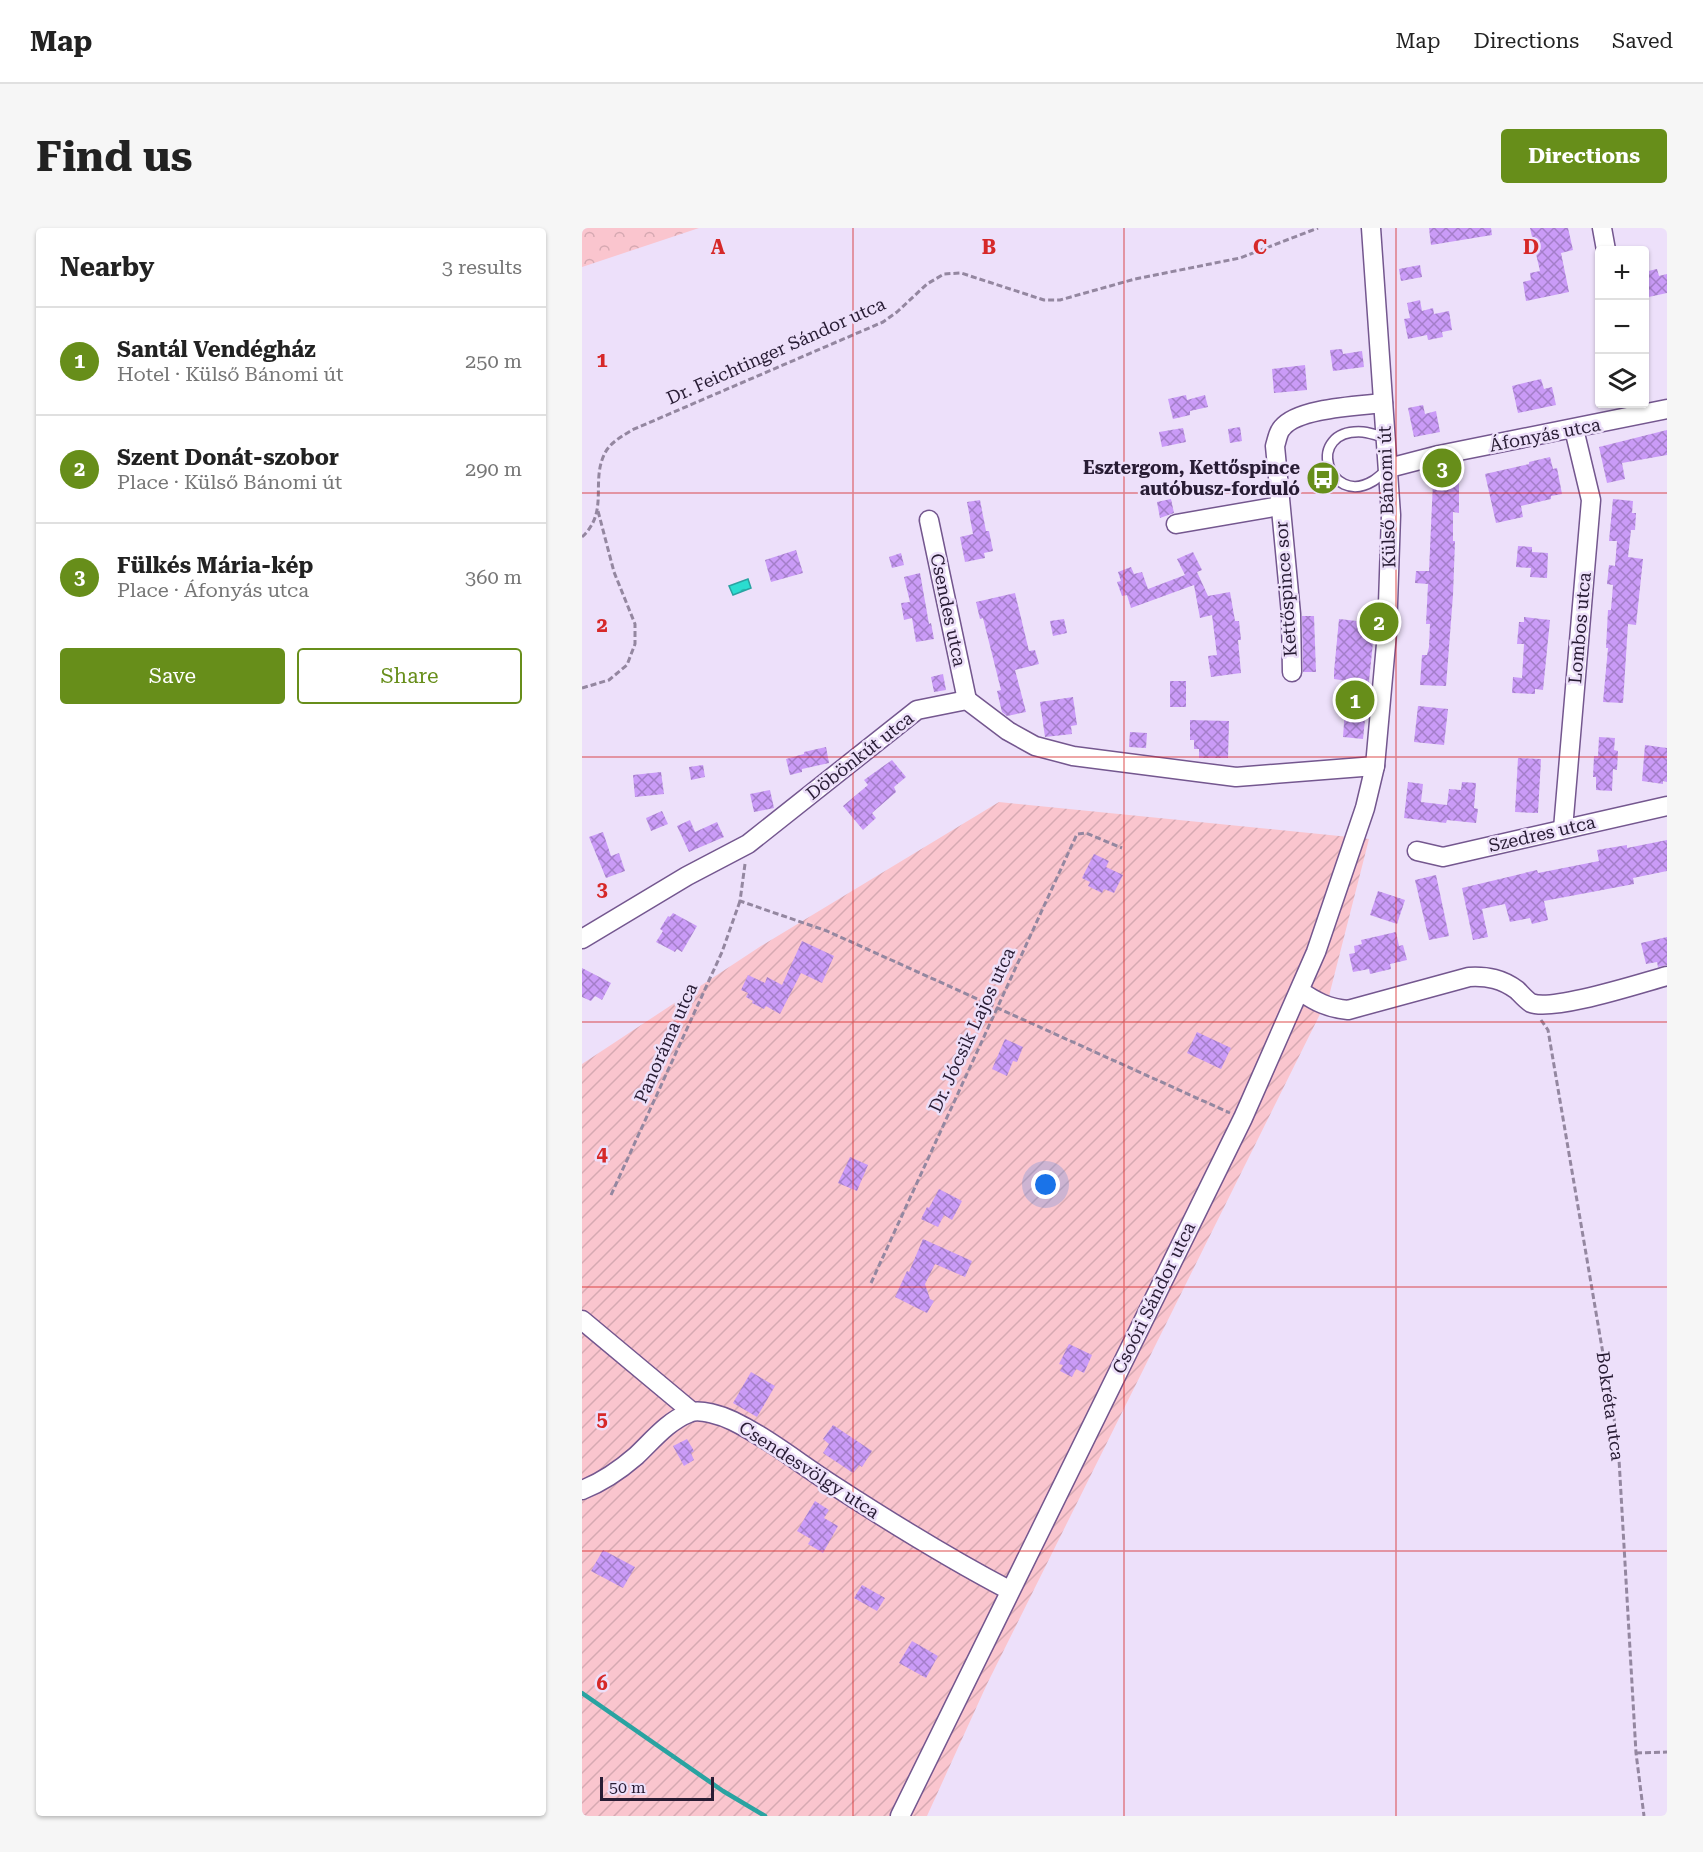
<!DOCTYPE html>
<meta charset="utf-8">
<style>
body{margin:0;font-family:"Roboto Serif",serif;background:#f6f6f6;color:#222}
.controls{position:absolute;right:18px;top:18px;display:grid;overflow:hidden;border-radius:6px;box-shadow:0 2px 4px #0004}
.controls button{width:54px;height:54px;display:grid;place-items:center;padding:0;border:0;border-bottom:2px solid #e0e0e0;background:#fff;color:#222;font:30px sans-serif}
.scale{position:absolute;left:18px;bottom:15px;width:114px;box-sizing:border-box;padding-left:6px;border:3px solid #281c34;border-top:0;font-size:16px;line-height:21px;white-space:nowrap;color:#281c34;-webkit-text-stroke:4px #ede0fa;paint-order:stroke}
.you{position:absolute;left:464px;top:957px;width:21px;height:21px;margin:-15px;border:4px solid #fff;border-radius:50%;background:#1a73e8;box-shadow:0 0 0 9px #1a73e833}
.badge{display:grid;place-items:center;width:39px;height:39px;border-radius:50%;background:#678e1a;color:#fff;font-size:20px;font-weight:700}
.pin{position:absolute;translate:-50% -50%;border:3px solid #fff;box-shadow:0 2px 6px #0006}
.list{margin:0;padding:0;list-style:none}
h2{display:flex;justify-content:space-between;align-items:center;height:78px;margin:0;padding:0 24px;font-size:26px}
h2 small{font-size:20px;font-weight:400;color:#767676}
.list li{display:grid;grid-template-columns:39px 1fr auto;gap:18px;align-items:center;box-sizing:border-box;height:108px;padding:0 24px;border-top:2px solid #e0e0e0}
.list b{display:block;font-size:22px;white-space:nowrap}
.list p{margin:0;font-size:20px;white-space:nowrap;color:#767676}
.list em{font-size:20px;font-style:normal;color:#767676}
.actions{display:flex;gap:12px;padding:18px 24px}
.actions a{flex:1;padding:14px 0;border:2px solid #678e1a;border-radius:6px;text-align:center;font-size:21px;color:#678e1a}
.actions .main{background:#678e1a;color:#fff}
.icon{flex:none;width:33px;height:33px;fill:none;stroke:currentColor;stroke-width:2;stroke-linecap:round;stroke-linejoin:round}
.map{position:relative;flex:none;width:1085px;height:1588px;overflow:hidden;border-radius:6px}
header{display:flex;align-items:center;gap:36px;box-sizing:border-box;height:84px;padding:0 30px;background:#fff;border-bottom:2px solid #e0e0e0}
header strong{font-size:28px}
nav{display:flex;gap:33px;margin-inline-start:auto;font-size:21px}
.intro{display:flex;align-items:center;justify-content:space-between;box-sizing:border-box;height:144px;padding:0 36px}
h1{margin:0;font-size:42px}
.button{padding:15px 27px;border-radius:6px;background:#678e1a;color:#fff;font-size:21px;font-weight:700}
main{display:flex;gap:36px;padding:0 36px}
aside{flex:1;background:#fff;border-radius:6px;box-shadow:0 2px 4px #0004}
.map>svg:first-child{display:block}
.forest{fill:url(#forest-crowns)}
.garden{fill:url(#garden-furrows)}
.water{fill:url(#water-ripples);stroke:#29a3a1;stroke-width:1.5}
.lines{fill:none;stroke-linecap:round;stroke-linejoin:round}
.stream{stroke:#29a3a1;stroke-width:4.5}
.building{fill:url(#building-cross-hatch)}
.lane-casing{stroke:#74578f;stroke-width:12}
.street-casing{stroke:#74578f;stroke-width:21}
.path{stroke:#9487a0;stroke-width:3;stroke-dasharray:6 3;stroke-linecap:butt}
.lane{stroke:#fff;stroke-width:9}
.street{stroke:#fff;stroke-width:18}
.grid{fill:none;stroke:#d62828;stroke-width:1.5;stroke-opacity:0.55}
.labels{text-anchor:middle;stroke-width:5;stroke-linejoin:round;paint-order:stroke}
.street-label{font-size:18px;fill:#281c34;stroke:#ede0fa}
.poi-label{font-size:18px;font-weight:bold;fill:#281c34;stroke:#ede0fa;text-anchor:end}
.grid-label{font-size:20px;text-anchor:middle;font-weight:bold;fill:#d62828;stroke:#ede0fa;stroke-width:5;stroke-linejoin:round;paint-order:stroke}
</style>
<header>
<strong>Map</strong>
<nav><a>Map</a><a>Directions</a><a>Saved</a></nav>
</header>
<div class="intro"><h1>Find us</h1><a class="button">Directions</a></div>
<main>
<aside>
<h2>Nearby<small>3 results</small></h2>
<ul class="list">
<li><span class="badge">1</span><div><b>Santál Vendégház</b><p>Hotel · Külső Bánomi út</p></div><em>250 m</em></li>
<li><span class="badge">2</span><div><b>Szent Donát-szobor</b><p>Place · Külső Bánomi út</p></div><em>290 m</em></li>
<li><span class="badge">3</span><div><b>Fülkés Mária-kép</b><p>Place · Áfonyás utca</p></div><em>360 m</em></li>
</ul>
<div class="actions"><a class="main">Save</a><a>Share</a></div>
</aside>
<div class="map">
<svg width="1085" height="1588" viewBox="0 0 1085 1588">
<defs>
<pattern id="forest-crowns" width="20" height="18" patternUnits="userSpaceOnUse" patternTransform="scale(1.5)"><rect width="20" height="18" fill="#fac5ce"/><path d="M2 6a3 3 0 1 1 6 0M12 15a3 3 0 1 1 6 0" fill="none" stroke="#d6a9b2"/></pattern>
<pattern id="garden-furrows" width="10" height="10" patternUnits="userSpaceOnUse" patternTransform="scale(1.5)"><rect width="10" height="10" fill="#fac5ce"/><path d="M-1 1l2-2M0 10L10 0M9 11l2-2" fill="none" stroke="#d6a9b2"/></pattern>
<pattern id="water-ripples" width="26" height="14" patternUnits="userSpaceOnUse" patternTransform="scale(1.5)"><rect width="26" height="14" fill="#2addd0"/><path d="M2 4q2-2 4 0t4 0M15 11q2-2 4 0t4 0" fill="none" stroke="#26bdb3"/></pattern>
<pattern id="building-cross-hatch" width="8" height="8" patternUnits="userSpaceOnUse" patternTransform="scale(1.5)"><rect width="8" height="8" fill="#ca9bf7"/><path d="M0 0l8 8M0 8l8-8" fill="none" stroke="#a47ec9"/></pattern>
</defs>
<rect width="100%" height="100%" fill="#ede0fa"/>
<path class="forest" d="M 0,0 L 117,0 L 0,39 Z"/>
<path class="garden" d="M 417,574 L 787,611 L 747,768 L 405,1456 L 345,1588 L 0,1588 L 0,836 L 179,718 Z"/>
<path class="water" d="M 166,351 L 169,360 L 151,367 L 147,358 Z"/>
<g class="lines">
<path class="stream" d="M 0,1465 L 141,1563 L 183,1588"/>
</g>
<g class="building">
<path d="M 847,0 L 909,0 L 910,7 L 849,17 Z"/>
<path d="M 948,0 L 986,0 L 991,22 L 979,25 L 987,64 L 944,73 L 941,54 L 949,52 L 948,45 L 958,43 Z"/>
<path d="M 838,37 L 840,49 L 819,53 L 817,41 Z"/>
<path d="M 1075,41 L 1077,48 L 1085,46 L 1085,65 L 1062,70 L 1062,44 Z"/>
<path d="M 838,72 L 840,83 L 851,80 L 852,86 L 867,83 L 870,102 L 860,104 L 861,109 L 846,112 L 845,107 L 826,111 L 822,91 L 828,90 L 825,75 Z"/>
<path d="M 760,121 L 761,126 L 780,123 L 782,139 L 751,143 L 748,122 Z"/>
<path d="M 723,137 L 725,162 L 692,165 L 690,141 Z"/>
<path d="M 959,151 L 962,161 L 970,159 L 974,177 L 936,185 L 930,158 Z"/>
<path d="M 604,167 L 605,172 L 623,167 L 626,179 L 608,183 L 608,187 L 591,191 L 586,171 Z"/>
<path d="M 841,177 L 843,186 L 854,183 L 858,204 L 832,209 L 826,180 Z"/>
<path d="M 658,199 L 660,213 L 648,215 L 646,201 Z"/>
<path d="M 601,200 L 604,214 L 580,219 L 577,204 Z"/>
<path d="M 1085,202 L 1085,227 L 1040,235 L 1043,251 L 1025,255 L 1017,219 Z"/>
<path d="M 968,229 L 971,241 L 975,240 L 980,266 L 969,268 L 969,271 L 939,278 L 941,289 L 914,295 L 903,246 L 947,236 L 947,234 Z"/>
<path d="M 851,254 L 877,255 L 877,285 L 871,284 L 871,313 L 873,313 L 871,367 L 864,458 L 838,457 L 840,427 L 845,427 L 847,419 L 848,396 L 844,396 L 846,356 L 833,355 L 834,343 L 847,343 Z"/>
<path d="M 589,271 L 592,285 L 578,290 L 575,274 Z"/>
<path d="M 1031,271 L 1051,273 L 1050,285 L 1054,285 L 1053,302 L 1049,302 L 1046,329 L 1061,331 L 1054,397 L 1046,396 L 1041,475 L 1021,474 L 1026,420 L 1024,420 L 1026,382 L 1029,382 L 1031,357 L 1025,356 L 1027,337 L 1033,338 L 1035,313 L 1027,313 Z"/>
<path d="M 398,272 L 404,303 L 407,303 L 411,323 L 402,325 L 403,330 L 383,334 L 378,309 L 391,306 L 385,274 Z"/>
<path d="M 936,318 L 950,319 L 950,324 L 966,325 L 965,350 L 948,349 L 949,340 L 934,339 Z"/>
<path d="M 214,322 L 221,345 L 189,354 L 183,332 Z"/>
<path d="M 611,324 L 620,342 L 615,344 L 626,368 L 648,364 L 653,393 L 657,393 L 659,412 L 656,412 L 659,445 L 629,449 L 626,428 L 635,427 L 630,387 L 618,390 L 612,357 L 549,380 L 545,367 L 540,368 L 535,354 L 539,353 L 536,344 L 549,339 L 552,346 L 560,344 L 566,361 L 603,347 L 595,331 Z"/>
<path d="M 319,325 L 322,337 L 310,340 L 307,329 Z"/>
<path d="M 338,345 L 347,396 L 349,395 L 352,411 L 334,414 L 330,390 L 322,392 L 319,375 L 328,374 L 322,349 Z"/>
<path d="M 433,365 L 447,423 L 453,422 L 457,436 L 433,442 L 444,484 L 425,488 L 420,484 L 415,463 L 419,462 L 401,390 L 398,391 L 394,374 Z"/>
<path d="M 720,388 L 732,388 L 734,444 L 721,444 Z"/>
<path d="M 942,389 L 968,392 L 961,462 L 953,461 L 953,466 L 930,465 L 931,449 L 940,450 L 942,416 L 935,416 L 937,394 L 942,394 Z"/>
<path d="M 482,391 L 485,405 L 471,408 L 468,393 Z"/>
<path d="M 757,391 L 793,395 L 781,511 L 761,509 L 765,453 L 752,451 L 752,444 Z"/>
<path d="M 361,446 L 364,462 L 352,464 L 349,449 Z"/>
<rect x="588" y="453" width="16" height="26"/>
<path d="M 491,469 L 495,497 L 489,498 L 490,506 L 463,509 L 458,474 Z"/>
<path d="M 836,478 L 866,481 L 862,517 L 832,514 Z"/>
<path d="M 608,492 L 647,493 L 646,530 L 617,530 L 617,521 L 612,521 L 612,512 L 608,512 Z"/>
<path d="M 548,504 L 565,505 L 564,520 L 547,519 Z"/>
<path d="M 1017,509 L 1033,510 L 1032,522 L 1036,523 L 1035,542 L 1031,541 L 1030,563 L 1014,562 L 1014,549 L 1011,549 L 1012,528 L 1016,528 Z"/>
<path d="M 1063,517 L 1085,520 L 1085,554 L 1081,553 L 1081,556 L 1060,553 Z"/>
<path d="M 244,519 L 247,535 L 220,541 L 220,544 L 208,547 L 204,531 L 222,526 L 222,524 Z"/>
<path d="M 936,530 L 959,531 L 956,585 L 933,584 Z"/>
<path d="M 310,532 L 324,549 L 312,559 L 314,564 L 290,585 L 294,590 L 281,602 L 261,578 L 286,557 L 282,552 Z"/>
<path d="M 121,537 L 123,549 L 109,552 L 107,539 Z"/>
<path d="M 79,544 L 82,566 L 53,569 L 51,547 Z"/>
<path d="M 826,554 L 841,556 L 839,574 L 865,577 L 867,561 L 879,562 L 880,554 L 894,555 L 892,580 L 896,581 L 894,595 L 865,592 L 864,595 L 822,590 Z"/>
<path d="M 188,562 L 192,580 L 172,584 L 168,566 Z"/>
<path d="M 80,583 L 86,596 L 69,603 L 64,590 Z"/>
<path d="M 108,592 L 113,604 L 135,594 L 142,609 L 107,624 L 95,598 Z"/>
<path d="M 21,604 L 29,628 L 37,625 L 43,643 L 24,650 L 7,609 Z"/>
<path d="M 1085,612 L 1085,643 L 1051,650 L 1052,656 L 962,673 L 966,692 L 950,696 L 948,690 L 928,694 L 923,676 L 900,681 L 906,709 L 891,712 L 880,660 L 955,642 L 956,645 L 1017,633 L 1015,622 L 1045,617 L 1045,620 Z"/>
<path d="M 512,626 L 527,633 L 524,639 L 541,647 L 532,665 L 522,661 L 520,665 L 506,658 L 508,654 L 500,650 Z"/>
<path d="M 854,647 L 867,708 L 847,712 L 833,652 Z"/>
<path d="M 796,663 L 823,672 L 815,696 L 788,687 Z"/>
<path d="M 91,685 L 115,698 L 100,724 L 95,721 L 93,724 L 74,714 L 81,703 L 78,701 L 86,688 L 88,689 Z"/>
<path d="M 814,704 L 817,718 L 821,717 L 825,732 L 808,736 L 809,741 L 788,746 L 787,741 L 771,744 L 767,726 L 773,725 L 772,718 L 780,716 L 779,712 Z"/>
<path d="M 1085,709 L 1085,737 L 1076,739 L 1075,734 L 1064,736 L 1059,715 Z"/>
<path d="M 220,713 L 252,728 L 240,755 L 219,745 L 198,786 L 184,778 L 182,781 L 170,775 L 171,773 L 164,769 L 166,765 L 159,762 L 166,747 L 183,755 L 185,749 L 200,757 Z"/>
<path d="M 0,740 L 29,755 L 20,772 L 13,768 L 9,773 L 0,769 Z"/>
<path d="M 615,804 L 649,820 L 639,841 L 605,825 Z"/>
<path d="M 423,811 L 441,819 L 435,834 L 431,833 L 425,848 L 410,841 Z"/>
<path d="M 268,929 L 286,937 L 275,963 L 256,955 Z"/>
<path d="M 357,961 L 380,973 L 370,992 L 362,987 L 356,999 L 339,991 L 345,979 L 347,980 Z"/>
<path d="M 341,1011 L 390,1033 L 383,1049 L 353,1036 L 343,1056 L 348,1071 L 352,1073 L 345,1085 L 313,1069 L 325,1043 L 327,1044 Z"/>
<path d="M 487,1116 L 510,1127 L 502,1145 L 494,1141 L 490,1149 L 478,1143 L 481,1137 L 477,1136 Z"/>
<path d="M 169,1144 L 193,1158 L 175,1189 L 151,1175 Z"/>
<path d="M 251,1197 L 290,1223 L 280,1239 L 277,1237 L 271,1245 L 241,1225 L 247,1216 L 241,1211 Z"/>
<path d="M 105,1211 L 112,1223 L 109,1225 L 112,1232 L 102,1238 L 91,1218 Z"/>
<path d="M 233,1273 L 247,1282 L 242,1290 L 256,1298 L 241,1325 L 226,1316 L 229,1311 L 215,1303 Z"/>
<path d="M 21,1322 L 53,1339 L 41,1360 L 9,1343 Z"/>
<path d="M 280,1357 L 303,1370 L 295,1383 L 272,1370 Z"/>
<path d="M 330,1413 L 356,1428 L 344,1450 L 317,1435 Z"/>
</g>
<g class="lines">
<g class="lane-casing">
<path id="lane" d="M 804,210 C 797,208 789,205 781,204 C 721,200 746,280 791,253 C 796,250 801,245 806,241"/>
</g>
<g class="street-casing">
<g id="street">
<path d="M 1020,0 L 1024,22"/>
<path d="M 807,240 L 857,227 L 1085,181"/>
<path d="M 347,292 L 385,472"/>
<path d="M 594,296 L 698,278"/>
<path d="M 710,444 L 709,386 L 693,218 C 695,212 696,204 700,200 C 715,180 776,178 801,175"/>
<path d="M 981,601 L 1009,272 L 992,201"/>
<path d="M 835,623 L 861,629 L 1085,578"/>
<path d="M 0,711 L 105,648 L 166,616 L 335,482 L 385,472 L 426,503 L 453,518 L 491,528 L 654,549 L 793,538"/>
<path d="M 718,763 C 734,774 746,780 766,782 L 887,749 C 906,748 920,751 935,762 C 939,766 944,772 949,775 C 971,784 1059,755 1085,748"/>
<path d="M 0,1092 L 109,1183"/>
<path d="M 0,1262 C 18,1255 39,1241 54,1228 C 70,1213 86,1193 107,1185 C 117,1180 141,1188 151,1193 C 186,1210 217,1235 251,1257 C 308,1294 366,1330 427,1362"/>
<path d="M 318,1588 L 661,890 L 734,724 L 783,580 L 793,538 L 805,405 L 809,287 L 789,0"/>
</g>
</g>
<g class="path">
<path d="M 0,309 C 27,284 9,255 22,227 C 27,215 39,209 50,202 L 301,94 L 315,84 L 345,56 L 362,46 L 379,45 L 462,72 L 478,72 L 553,51 L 658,30 L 736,0"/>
<path d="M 0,460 L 27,452 L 45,437 L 53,416 L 53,396 L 32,344 L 16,283"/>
<path d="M 163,636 L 158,673 L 245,703 L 648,885"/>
<path d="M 959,792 L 966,802 L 1036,1214 L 1054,1525 L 1062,1588"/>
<path d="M 29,967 L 140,724 L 158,673"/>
<path d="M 289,1055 L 495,606 L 504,605 L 540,620"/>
<path d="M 1054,1525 L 1085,1524"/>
</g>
<use href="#lane" class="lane"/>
<use href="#street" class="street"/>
</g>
<path class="grid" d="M 271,0 L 271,1588M 542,0 L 542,1588M 814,0 L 814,1588M 0,265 L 1085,265M 0,529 L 1085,529M 0,794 L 1085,794M 0,1059 L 1085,1059M 0,1323 L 1085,1323"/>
<defs>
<g id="bus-disc" transform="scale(1.725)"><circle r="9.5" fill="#678e1a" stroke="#ede0fa"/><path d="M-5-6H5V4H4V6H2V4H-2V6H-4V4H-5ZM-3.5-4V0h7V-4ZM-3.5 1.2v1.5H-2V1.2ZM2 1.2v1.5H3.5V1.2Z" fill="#fff"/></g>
</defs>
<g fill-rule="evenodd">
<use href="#bus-disc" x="741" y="250"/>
</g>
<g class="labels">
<g class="street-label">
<text transform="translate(194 123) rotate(-24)" y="6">Dr. Feichtinger Sándor utca</text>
<text transform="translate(963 207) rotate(-11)" y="6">Áfonyás utca</text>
<text transform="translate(805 269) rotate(-92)" y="6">Külső Bánomi út</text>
<text transform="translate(704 361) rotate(-94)" y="6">Kettőspince sor</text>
<text transform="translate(366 382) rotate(78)" y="6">Csendes utca</text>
<text transform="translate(998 400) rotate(-85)" y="6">Lombos utca</text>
<text transform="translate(278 528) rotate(-38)" y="6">Döbönkút utca</text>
<text transform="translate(960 606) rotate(-13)" y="6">Szedres utca</text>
<text transform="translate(390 802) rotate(-65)" y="6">Dr. Jócsik Lajos utca</text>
<text transform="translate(84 815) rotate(-66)" y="6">Panoráma utca</text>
<text transform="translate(572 1070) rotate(-64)" y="6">Csoóri Sándor utca</text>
<text transform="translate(1028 1178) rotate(82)" y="6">Bokréta utca</text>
<text transform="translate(227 1242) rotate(33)" y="6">Csendesvölgy utca</text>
</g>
<g class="poi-label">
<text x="718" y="246">Esztergom, Kettőspince<tspan x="718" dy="21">autóbusz-forduló</tspan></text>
</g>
</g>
<g class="grid-label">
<text x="136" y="26">A</text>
<text x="407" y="26">B</text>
<text x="678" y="26">C</text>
<text x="949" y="26">D</text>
<text x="20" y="139">1</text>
<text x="20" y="404">2</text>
<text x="20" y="668">3</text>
<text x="20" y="933">4</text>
<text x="20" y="1198">5</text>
<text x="20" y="1462">6</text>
</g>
</svg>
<div class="controls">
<button>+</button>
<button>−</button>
<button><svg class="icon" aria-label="layers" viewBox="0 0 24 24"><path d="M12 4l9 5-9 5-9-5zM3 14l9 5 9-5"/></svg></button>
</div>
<div class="scale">50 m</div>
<div class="you"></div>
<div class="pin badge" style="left:773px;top:472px">1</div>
<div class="pin badge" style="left:797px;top:394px">2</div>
<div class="pin badge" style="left:860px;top:240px">3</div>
</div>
</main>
